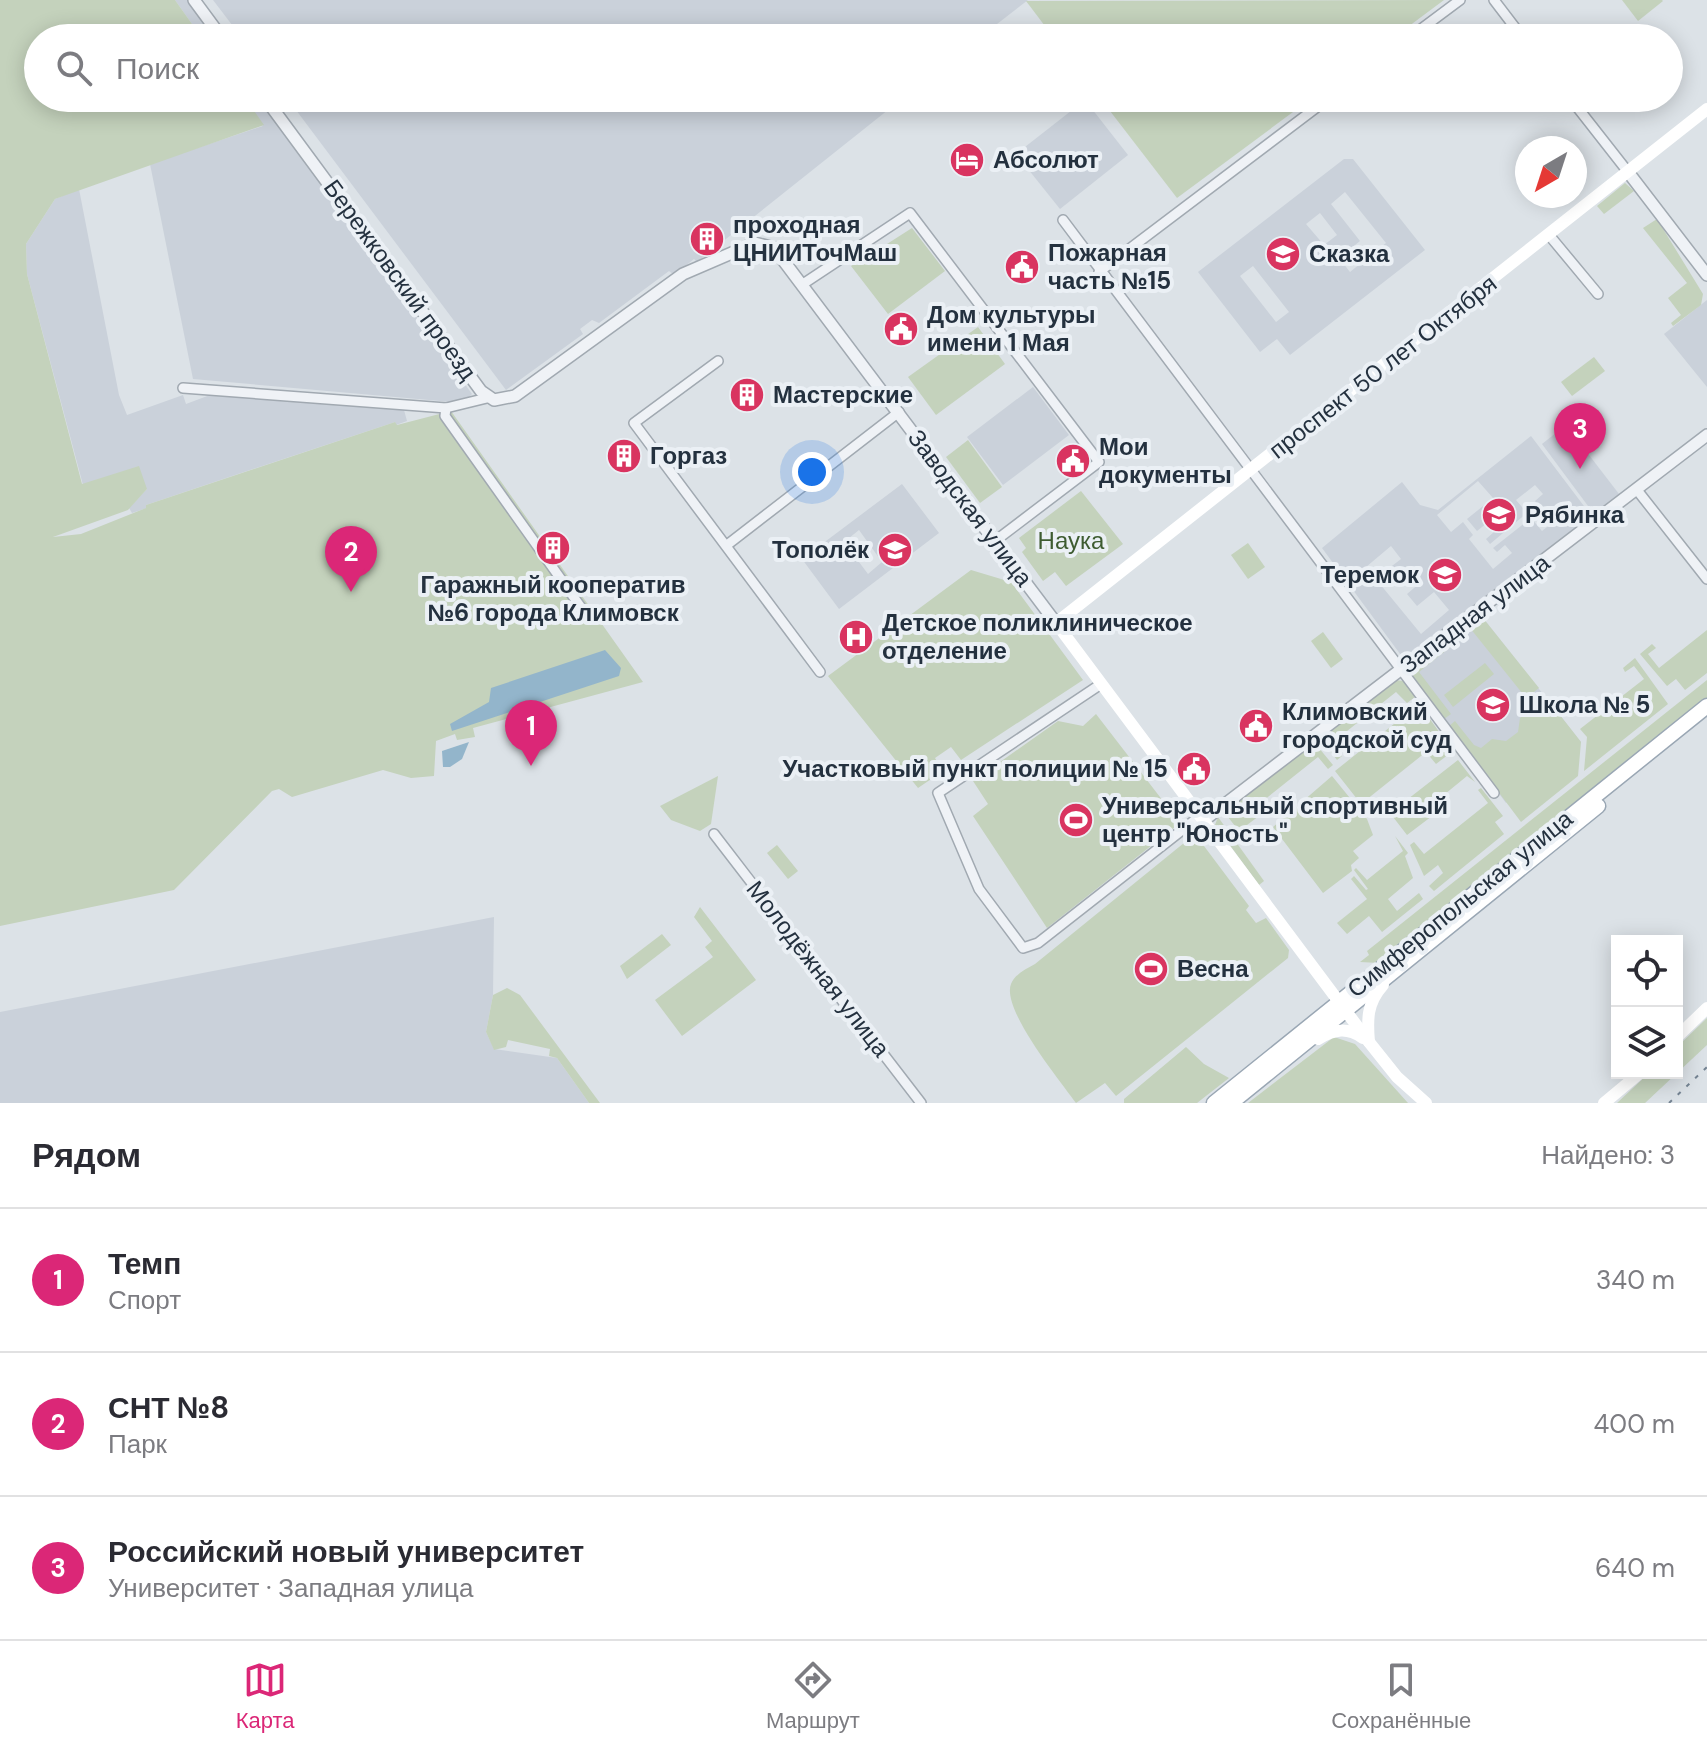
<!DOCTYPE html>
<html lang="ru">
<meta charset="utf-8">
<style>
body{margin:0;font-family:"DM Sans",sans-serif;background:#f7f7f7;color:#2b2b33}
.controls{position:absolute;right:24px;bottom:24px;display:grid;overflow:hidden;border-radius:0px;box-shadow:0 4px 20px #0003}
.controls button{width:72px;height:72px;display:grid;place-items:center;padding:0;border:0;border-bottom:2px solid #e1e1e2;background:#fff;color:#2b2b33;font:40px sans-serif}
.compass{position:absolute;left:1515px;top:136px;width:72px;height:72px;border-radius:50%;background:#fff;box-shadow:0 4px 20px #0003;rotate:219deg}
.you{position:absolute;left:812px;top:472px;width:28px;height:28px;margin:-20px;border:6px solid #fff;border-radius:50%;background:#1a73e8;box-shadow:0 0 0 12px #1a73e833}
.badge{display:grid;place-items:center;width:52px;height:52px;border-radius:50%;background:#db2777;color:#fff;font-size:26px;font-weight:700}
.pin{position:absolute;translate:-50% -66px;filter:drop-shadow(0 2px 4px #0008)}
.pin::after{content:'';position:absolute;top:42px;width:28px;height:24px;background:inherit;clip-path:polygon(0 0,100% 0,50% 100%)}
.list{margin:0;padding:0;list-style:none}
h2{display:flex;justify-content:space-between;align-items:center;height:104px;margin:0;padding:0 32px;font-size:34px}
h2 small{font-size:26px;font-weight:400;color:#7c7c81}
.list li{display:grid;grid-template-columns:52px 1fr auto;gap:24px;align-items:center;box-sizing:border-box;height:144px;padding:0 32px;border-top:2px solid #e1e1e2}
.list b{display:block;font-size:30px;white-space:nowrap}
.list p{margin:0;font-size:26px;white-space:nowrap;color:#7c7c81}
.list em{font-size:26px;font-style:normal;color:#7c7c81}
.icon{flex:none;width:44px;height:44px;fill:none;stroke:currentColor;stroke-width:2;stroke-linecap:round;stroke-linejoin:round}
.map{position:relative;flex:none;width:1707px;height:1103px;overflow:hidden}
.search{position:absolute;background:#fff;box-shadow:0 4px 20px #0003;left:24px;right:24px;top:24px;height:88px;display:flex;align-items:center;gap:20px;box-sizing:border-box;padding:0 28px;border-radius:44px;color:#7c7c81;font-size:30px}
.sheet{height:536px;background:#fff}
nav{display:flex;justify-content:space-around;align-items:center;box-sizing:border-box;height:112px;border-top:2px solid #e1e1e2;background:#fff;font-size:22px;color:#7c7c81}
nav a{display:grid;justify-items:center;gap:4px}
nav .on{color:#db2777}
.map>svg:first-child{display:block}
.built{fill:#cad1da;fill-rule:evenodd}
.green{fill:#c4d2bc}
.water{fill:#93b5cb}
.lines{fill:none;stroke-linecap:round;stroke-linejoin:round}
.minor-casing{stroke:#a1a9b1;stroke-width:12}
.tertiary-casing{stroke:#a1a9b1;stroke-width:14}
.primary-casing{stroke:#9aa7b4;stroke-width:17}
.minor{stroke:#eff2f6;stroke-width:9}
.tertiary{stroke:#eff2f6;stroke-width:11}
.secondary{stroke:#fff;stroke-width:12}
.primary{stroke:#fff;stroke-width:14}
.rail{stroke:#748392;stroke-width:2;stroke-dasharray:4 8;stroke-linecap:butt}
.labels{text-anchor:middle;stroke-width:8;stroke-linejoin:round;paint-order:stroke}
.poi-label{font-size:24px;font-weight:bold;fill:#24313f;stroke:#ebf0f5;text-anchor:start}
.street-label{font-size:24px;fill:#24313f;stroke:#ebf0f5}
.park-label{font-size:24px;fill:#3e5c31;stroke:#ebf0f5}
</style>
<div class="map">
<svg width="1707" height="1103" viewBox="0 0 1707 1103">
<rect width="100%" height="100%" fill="#dce2e7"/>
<g class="built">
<path d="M 175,0 L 188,0 L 216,38 L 202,38 Z"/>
<path d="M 213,0 L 1028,0 L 979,38 L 242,38 Z"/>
<path d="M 245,98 L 259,98 L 472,394 L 463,403 L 193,379 L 150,164 L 263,126 Z"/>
<path d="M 287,98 L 903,98 L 697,262 L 694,259 L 674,275 L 669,271 L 599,323 L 592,320 L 580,329 L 583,334 L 506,390 Z"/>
<path d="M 1085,100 L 1128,155 L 1060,209 L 1016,154 Z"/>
<path d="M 1344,159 L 1353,159 L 1425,250 L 1290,355 L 1277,339 L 1260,352 L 1198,272 ZM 1345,192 L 1386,243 L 1350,272 L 1339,258 L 1360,241 L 1331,204 ZM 1320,213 L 1337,235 L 1324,245 L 1306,224 ZM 1253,266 L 1289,312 L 1276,322 L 1240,276 Z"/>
<path d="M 79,189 L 119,395 L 127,415 L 183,395 L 186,404 L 210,395 L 404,410 L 407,421 L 396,425 L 395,422 L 241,473 L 146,505 L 147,508 L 132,513 L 129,508 L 147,489 L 83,485 L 27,274 L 26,244 L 55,199 Z"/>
<path d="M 1707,300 L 1707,387 L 1664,334 Z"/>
<path d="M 1033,387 L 1069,435 L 1003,485 L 967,437 Z"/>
<path d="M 1566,425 L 1619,494 L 1594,514 L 1542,444 Z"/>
<path d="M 1531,436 L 1593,518 L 1406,662 L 1322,548 L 1402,482 L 1420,505 L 1438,510 ZM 1478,481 L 1493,498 L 1467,519 L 1477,531 L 1487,523 L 1494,532 L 1486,539 L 1490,544 L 1527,513 L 1516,500 L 1535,485 L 1543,494 L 1535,501 L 1545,514 L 1554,506 L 1562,515 L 1542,531 L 1531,518 L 1493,548 L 1497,552 L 1505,545 L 1512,553 L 1493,569 L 1469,539 L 1473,535 L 1463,522 L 1451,532 L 1437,515 ZM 1391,546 L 1401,559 L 1388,569 L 1398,580 L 1410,570 L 1421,582 L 1407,594 L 1417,606 L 1434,592 L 1449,610 L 1421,634 L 1366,567 Z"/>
<path d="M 902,484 L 939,533 L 839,609 L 802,559 ZM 859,530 L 882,562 L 868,574 L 844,542 Z"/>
<path d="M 1483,618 L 1581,742 L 1506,803 L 1410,673 Z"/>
<path d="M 494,917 L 493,995 L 486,1032 L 494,1049 L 557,1058 L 589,1103 L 0,1103 L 0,1012 Z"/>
</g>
<g class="green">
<path d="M 0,0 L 175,0 L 202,38 L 38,38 L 38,98 L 245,98 L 264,125 L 55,199 L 26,244 L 27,274 L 82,484 L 139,466 L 147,489 L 128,510 L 53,537 L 81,534 L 146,508 L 146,505 L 395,422 L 397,425 L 451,411 L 643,682 L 473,728 L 475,737 L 457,740 L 455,734 L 436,741 L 434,776 L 411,778 L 383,770 L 292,797 L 279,789 L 272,791 L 174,890 L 0,926 Z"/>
<path d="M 1444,0 L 1393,38 L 1054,38 L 1026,1 Z"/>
<path d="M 1622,0 L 1662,0 L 1663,1 L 1638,21 Z"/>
<path d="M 1100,98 L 1312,98 L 1177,198 Z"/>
<path d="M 1625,183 L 1634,191 L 1604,214 L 1597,206 Z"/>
<path d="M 1657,219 L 1703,294 L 1701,305 L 1673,326 L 1671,323 L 1681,315 L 1668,298 L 1687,283 L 1643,228 Z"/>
<path d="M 912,228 L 945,271 L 888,314 L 851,266 L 878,250 L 882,254 L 890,249 L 887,244 Z"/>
<path d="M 978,327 L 1005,364 L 936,415 L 908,377 Z"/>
<path d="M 1594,357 L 1605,371 L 1572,396 L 1561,382 Z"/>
<path d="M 968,440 L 1002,487 L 980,503 L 946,457 Z"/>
<path d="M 1081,491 L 1123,544 L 1066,586 L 1055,572 L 1043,581 L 1022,552 L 1026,548 L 1019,538 Z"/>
<path d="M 1248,543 L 1265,567 L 1248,579 L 1231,555 Z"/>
<path d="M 971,570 L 1011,582 L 1083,680 L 961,760 L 951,747 L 935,758 L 943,771 L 918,788 L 828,676 Z"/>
<path d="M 1483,618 L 1539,688 L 1526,698 L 1470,628 Z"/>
<path d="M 1707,630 L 1707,673 L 1685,690 L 1676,679 L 1667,686 L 1640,654 L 1652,644 L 1656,648 L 1648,654 L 1659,668 Z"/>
<path d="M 1323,632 L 1343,659 L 1331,668 L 1311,641 Z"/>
<path d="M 1462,635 L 1463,637 L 1419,672 L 1451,714 L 1444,719 L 1410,673 Z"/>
<path d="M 1635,658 L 1668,704 L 1584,771 L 1587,737 L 1580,729 L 1644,679 L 1634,666 L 1625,672 L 1623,668 Z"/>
<path d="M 1485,663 L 1494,674 L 1453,707 L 1444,695 Z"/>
<path d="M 1395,680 L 1404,681 L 1415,697 L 1407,703 L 1396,692 L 1332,743 L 1342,756 L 1337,760 L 1320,738 Z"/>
<path d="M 1707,680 L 1707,701 L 1379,963 L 1360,962 L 1369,955 L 1367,951 Z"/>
<path d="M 1542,692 L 1581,742 L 1578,776 L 1521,822 L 1449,726 L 1455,721 L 1474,745 L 1481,748 L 1492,739 L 1506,741 L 1518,732 L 1520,718 L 1532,708 L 1529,702 Z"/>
<path d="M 1419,704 L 1453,751 L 1436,764 L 1426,752 L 1361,804 L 1335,771 Z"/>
<path d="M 1096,714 L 1180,823 L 1047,928 L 973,816 L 988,804 L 973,781 L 1058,721 L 1083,726 Z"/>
<path d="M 1314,742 L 1333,765 L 1328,769 L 1318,757 L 1254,808 L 1259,816 L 1239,831 L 1224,812 Z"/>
<path d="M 1458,760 L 1475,782 L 1467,776 L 1434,803 L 1440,810 L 1407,835 L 1390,813 Z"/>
<path d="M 718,776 L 711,824 L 700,831 L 671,820 L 660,806 Z"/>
<path d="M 1332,776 L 1367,819 L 1373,835 L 1353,851 L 1359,858 L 1351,865 L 1352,871 L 1323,893 L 1273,827 Z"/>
<path d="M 1481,788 L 1503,816 L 1495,822 L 1504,834 L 1434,891 L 1429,886 L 1443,873 L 1438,865 L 1424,876 L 1410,845 L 1414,842 L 1424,854 L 1488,803 L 1478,790 Z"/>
<path d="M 1218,817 L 1264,881 L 1259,885 L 1215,825 Z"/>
<path d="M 1195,834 L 1249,906 L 1246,910 L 1256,923 L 1266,918 L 1289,950 L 1288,958 L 1116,1096 L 1105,1083 L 1076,1103 C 1061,1082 1001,1009 1011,984 C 1015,974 1026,969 1035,964 Z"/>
<path d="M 1395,836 L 1408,853 L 1405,856 L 1413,878 L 1388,899 L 1397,911 L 1419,893 L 1423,899 L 1382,932 L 1369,916 L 1347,934 L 1337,923 L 1367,899 L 1351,879 L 1354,876 L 1366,890 L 1368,889 L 1354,870 L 1356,868 L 1367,880 L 1403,851 Z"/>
<path d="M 777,845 L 798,871 L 788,879 L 767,853 Z"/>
<path d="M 700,907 L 756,980 L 682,1036 L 655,1000 L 713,957 L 705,947 L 712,941 L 694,917 Z"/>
<path d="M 662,934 L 671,945 L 627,979 L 620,966 Z"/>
<path d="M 507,988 L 520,995 L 600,1103 L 589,1103 L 557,1058 L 549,1056 L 550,1049 L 508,1040 L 506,1047 L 494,1050 L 486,1032 L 493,995 Z"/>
<path d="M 1707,1018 L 1707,1045 L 1645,1103 L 1617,1103 L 1649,1073 L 1677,1073 L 1677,1047 Z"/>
<path d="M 1334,1037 L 1355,1044 L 1408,1103 L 1248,1103 Z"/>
<path d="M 1186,1047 L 1204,1064 L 1229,1078 L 1197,1103 L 1124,1103 L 1124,1099 Z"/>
</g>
<g class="water">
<path d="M 605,650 L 621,668 L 619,676 L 452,731 L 450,724 L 489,702 L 491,688 Z"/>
<path d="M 469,742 L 462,759 L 450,767 L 443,767 L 442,751 Z"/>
</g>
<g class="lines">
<g class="minor-casing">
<g id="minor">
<path d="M 1494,0 L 1523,38"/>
<path d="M 1409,38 L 1460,0"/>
<path d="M 1570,98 L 1628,172"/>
<path d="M 1063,220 L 1494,793"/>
<path d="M 1549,235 L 1598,294"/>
<path d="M 1099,272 L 1329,98"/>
<path d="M 803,284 L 910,213 L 1099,462 L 995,541"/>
<path d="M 718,361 L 634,423 L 820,672"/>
<path d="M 183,388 L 446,408 L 487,398"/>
<path d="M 446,408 L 445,416 L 585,613"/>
<path d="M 1637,490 L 1707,579"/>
<path d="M 727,545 L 899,412"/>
<path d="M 1101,684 L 938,793 L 979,889 L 1023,948 L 1038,943 L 1200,816"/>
<path d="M 714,834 L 921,1103"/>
</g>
</g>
<g class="tertiary-casing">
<g id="tertiary">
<path d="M 194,0 L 222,38"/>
<path d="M 265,98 L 481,391 L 494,400 L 515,396 L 683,274 L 755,243 L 774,248 L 1056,623"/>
<path d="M 1628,172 L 1707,275"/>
<path d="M 1203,821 L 1707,435"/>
</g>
</g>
<g class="primary-casing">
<g id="primary">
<path d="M 1214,1103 L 1707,706"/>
<path d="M 1231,1103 L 1598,806"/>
</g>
</g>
<use href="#minor" class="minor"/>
<use href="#tertiary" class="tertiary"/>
<g class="secondary">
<path d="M 1677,1037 L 1707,1008"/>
<path d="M 1318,1039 C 1335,1029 1347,1027 1363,1038"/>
<path d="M 1369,1042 C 1367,1019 1367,1003 1383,985"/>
<path d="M 1426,1103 L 1397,1077 L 1369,1042 L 1056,623 L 1707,109"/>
<path d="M 1604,1103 L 1640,1073"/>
</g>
<use href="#primary" class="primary"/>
<path class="rail" d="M 1669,1103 L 1707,1067"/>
</g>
<defs>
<g id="hotel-disc" transform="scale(1.8)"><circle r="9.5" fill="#d93460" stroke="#ebf0f5"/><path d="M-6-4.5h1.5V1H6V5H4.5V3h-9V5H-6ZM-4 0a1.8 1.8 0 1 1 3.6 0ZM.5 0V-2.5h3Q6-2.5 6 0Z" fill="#fff"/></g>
<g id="building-disc" transform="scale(1.8)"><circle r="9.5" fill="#d93460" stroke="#ebf0f5"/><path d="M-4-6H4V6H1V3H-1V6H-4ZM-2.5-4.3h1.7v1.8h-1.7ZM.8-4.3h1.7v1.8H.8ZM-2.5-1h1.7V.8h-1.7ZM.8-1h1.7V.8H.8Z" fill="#fff"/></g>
<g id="school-disc" transform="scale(1.8)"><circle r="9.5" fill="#d93460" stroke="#ebf0f5"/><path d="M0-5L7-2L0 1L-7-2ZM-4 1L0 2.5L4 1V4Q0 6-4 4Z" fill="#fff"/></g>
<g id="civic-disc" transform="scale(1.8)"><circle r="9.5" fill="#d93460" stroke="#ebf0f5"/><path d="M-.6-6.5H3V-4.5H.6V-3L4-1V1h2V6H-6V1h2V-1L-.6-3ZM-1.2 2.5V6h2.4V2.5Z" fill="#fff"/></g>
<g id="hospital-disc" transform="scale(1.8)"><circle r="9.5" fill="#d93460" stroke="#ebf0f5"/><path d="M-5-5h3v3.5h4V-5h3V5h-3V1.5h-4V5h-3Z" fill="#fff"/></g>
<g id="stadium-disc" transform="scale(1.8)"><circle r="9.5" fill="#d93460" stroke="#ebf0f5"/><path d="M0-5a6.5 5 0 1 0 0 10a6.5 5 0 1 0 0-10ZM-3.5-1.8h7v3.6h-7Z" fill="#fff"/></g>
</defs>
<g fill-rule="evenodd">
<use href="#hotel-disc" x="967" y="160"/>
<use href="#building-disc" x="707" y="239"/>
<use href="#school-disc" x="1283" y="254"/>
<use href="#civic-disc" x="1022" y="267"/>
<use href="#civic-disc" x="901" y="329"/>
<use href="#building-disc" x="747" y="395"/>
<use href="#building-disc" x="624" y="456"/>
<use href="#civic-disc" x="1073" y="461"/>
<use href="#school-disc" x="1499" y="515"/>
<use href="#building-disc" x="553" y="548"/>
<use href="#school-disc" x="895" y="550"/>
<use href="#school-disc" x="1445" y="575"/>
<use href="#hospital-disc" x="856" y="637"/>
<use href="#school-disc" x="1493" y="705"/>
<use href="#civic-disc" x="1256" y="726"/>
<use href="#civic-disc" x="1194" y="769"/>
<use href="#stadium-disc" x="1076" y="820"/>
<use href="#stadium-disc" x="1151" y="969"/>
</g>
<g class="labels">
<g class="poi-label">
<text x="993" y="168">Абсолют</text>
<text x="733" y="233">проходная<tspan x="733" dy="28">ЦНИИТочМаш</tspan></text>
<text x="1048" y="261">Пожарная<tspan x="1048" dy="28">часть №15</tspan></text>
<text x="1309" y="262">Сказка</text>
<text x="927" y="323">Дом культуры<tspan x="927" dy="28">имени 1 Мая</tspan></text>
<text x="773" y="403">Мастерские</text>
<text x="1099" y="455">Мои<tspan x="1099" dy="28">документы</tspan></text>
<text x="650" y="464">Горгаз</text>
<text x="1525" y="523">Рябинка</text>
<text x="869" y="558" text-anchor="end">Тополёк</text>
<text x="1419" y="583" text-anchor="end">Теремок</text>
<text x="553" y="593" text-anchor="middle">Гаражный кооператив<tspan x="553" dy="28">№6 города Климовск</tspan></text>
<text x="882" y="631">Детское поликлиническое<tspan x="882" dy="28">отделение</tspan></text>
<text x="1519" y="713">Школа № 5</text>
<text x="1282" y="720">Климовский<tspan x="1282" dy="28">городской суд</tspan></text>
<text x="1168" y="777" text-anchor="end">Участковый пункт полиции № 15</text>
<text x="1102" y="814">Универсальный спортивный<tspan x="1102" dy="28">центр "Юность"</tspan></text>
<text x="1177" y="977">Весна</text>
</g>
<g class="street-label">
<text transform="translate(400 280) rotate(54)" y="8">Бережковский проезд</text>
<text transform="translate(1383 367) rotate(-38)" y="8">проспект 50 лет Октября</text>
<text transform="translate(970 508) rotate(53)" y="8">Заводская улица</text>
<text transform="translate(1475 614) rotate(-37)" y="8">Западная улица</text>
<text transform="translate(1460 904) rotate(-39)" y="8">Симферопольская улица</text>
<text transform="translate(818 969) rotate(52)" y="8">Молодёжная улица</text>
</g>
<g class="park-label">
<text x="1071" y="549">Наука</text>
</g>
</g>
</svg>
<div class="controls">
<button><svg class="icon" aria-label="locate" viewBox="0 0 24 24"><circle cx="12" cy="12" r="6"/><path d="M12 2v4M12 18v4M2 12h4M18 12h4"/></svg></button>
<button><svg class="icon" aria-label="layers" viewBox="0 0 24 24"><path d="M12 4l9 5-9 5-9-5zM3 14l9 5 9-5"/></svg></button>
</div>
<svg class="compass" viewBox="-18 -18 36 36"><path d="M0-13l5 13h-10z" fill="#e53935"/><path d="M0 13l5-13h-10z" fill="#7c7c81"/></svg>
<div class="you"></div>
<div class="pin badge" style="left:531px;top:766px">1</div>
<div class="pin badge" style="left:351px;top:592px">2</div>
<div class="pin badge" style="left:1580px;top:469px">3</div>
<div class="search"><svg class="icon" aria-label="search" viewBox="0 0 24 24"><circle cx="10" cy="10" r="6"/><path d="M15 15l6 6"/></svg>Поиск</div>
</div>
<section class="sheet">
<h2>Рядом<small>Найдено: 3</small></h2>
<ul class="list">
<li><span class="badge">1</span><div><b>Темп</b><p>Спорт</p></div><em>340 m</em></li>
<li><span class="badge">2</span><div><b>СНТ №8</b><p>Парк</p></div><em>400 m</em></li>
<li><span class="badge">3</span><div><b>Российский новый университет</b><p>Университет · Западная улица</p></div><em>640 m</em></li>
</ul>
</section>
<nav>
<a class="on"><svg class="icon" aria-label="map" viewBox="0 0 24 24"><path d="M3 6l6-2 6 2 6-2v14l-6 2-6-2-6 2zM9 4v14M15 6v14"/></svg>Карта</a>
<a><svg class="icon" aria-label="directions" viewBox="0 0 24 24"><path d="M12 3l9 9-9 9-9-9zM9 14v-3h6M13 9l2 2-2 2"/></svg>Маршрут</a>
<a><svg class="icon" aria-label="saved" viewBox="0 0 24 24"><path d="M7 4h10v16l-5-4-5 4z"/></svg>Сохранённые</a>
</nav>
